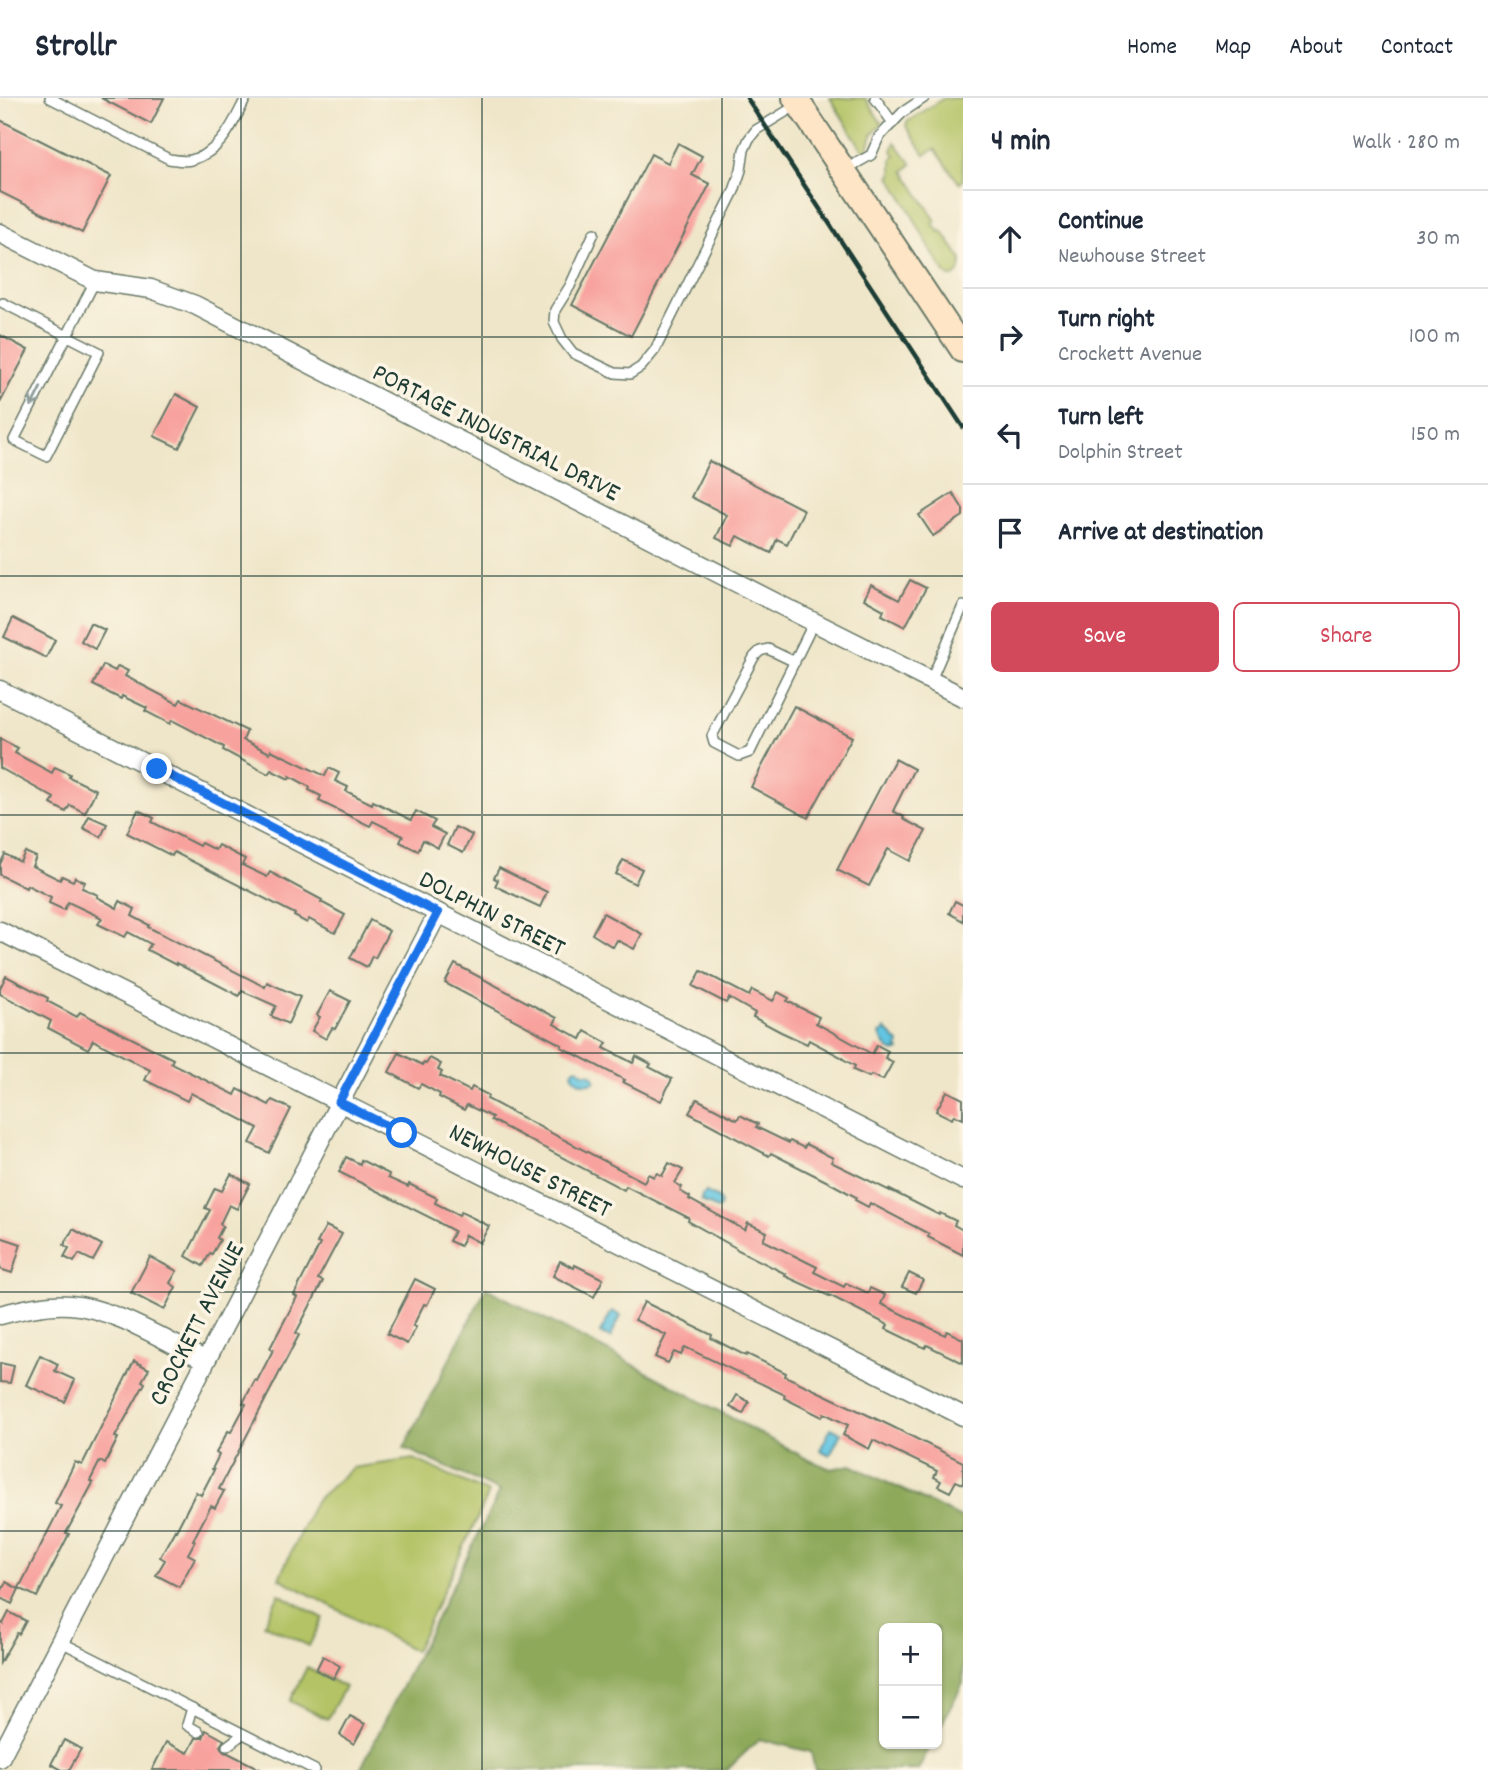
<!DOCTYPE html>
<meta charset="utf-8">
<style>
body{margin:0;font-family:Dekko,sans-serif;background:#f6f6f7;color:#1f2937}
.controls{position:absolute;right:21px;bottom:21px;display:grid;overflow:hidden;border-radius:10px;box-shadow:0 2px 5px #0004}
.controls button{width:63px;height:63px;display:grid;place-items:center;padding:0;border:0;border-bottom:2px solid #e0e1e3;background:#fff;color:#1f2937;font:35px sans-serif}
.stop{position:absolute;width:21px;height:21px;margin:-16px;border:5px solid #1a73e8;border-radius:50%;background:#fff}
.stop.end{background:#1a73e8;border-color:#fff;box-shadow:0 2px 7px #0008}
.list{margin:0;padding:0;list-style:none}
h2{display:flex;justify-content:space-between;align-items:center;height:91px;margin:0;padding:0 28px;font-size:30px}
h2 small{font-size:23px;font-weight:400;color:#747a83}
.list li{display:grid;grid-template-columns:46px 1fr auto;gap:21px;align-items:center;box-sizing:border-box;height:98px;padding:0 28px;border-top:2px solid #e0e1e3}
.list b{display:block;font-size:26px;white-space:nowrap}
.list p{margin:0;font-size:23px;white-space:nowrap;color:#747a83}
.list em{font-size:23px;font-style:normal;color:#747a83}
.actions{display:flex;gap:14px;padding:21px 28px}
.actions a{flex:1;padding:16px 0;border:2px solid #d1495b;border-radius:10px;text-align:center;font-size:24px;color:#d1495b}
.actions .main{background:#d1495b;color:#fff}
.icon{flex:none;width:38px;height:38px;fill:none;stroke:currentColor;stroke-width:2;stroke-linecap:round;stroke-linejoin:round}
.map{position:relative;flex:none;width:963px;height:1672px;overflow:hidden}
header{display:flex;align-items:center;gap:42px;box-sizing:border-box;height:98px;padding:0 35px;background:#fff;border-bottom:2px solid #e0e1e3}
header strong{font-size:33px}
nav{display:flex;gap:38px;margin-inline-start:auto;font-size:24px}
main{display:flex}
aside{flex:1;background:#fff}
.map>svg:first-child{display:block}
.green{fill:#b3c365;stroke:#69804c;stroke-width:2}
.forest{fill:#8ea95a;stroke:#567347;stroke-width:2}
.water{fill:#63c5e1;stroke:#41818a;stroke-width:2}
.building{fill:#f8a29e}
.lines{fill:none;stroke-linecap:round;stroke-linejoin:round}
.service-casing{stroke:#687868;stroke-width:12}
.minor-casing{stroke:#687868;stroke-width:21}
.secondary-casing{stroke:#687868;stroke-width:28}
.service{stroke:#fff;stroke-width:9}
.minor{stroke:#fff;stroke-width:18}
.secondary{stroke:#fde5c5;stroke-width:24}
.rail{stroke:#1f3d34;stroke-width:4.5}
.oneway{stroke:#8f9e9a}
.route{stroke:#1a73e8;stroke-width:9}
.grid{fill:none;stroke:#1f3d34;stroke-width:2;stroke-opacity:0.55}
.labels{text-anchor:middle;stroke-width:7;stroke-linejoin:round;paint-order:stroke}
.street-label{font-size:26px;fill:#1f3d34;stroke:#fcf5e5}
</style>
<header>
<strong>Strollr</strong>
<nav><a>Home</a><a>Map</a><a>About</a><a>Contact</a></nav>
</header>
<main>
<div class="map">
<svg width="963" height="1672" viewBox="0 0 963 1672">
<rect width="100%" height="100%" fill="#fcf5e5"/>
<filter id="ink" filterUnits="userSpaceOnUse"><feTurbulence type="fractalNoise" baseFrequency=".0143" numOctaves="2"/><feDisplacementMap in="SourceGraphic" scale="14" xChannelSelector="R" yChannelSelector="G"/><feConvolveMatrix kernelMatrix="1 2 1 2 8 2 1 2 1" color-interpolation-filters="sRGB"/></filter>
<filter id="wash" filterUnits="userSpaceOnUse"><feTurbulence type="fractalNoise" baseFrequency=".00686" numOctaves="4" result="noise"/><feDisplacementMap in="SourceGraphic" scale="28" xChannelSelector="R" yChannelSelector="G"/><feGaussianBlur stdDeviation="1.57" result="paint"/><feColorMatrix in="noise" values="0 0 0 0 0 0 0 0 0 0 0 0 0 0 0 0 0 1.4 0 .05"/><feComposite in="paint" operator="in"/></filter>
<g filter="url(#wash)">
<rect width="100%" height="100%" fill="#efe6c9"/>
<g class="green">
<path d="M 830,0 L 865,0 L 882,26 L 872,37 L 868,51 L 864,53 L 862,51 Z"/>
<path d="M 944,0 L 963,0 L 963,82 L 959,85 L 935,51 L 925,57 L 906,28 L 907,24 Z"/>
<path d="M 895,44 L 912,66 L 904,73 L 936,123 L 933,125 L 939,134 L 942,133 L 962,162 L 959,175 L 953,179 L 949,179 L 946,176 C 924,145 911,110 890,79 L 892,77 L 892,60 L 895,57 L 892,53 Z"/>
<path d="M 414,1361 L 489,1395 L 415,1553 L 279,1480 L 315,1403 L 352,1370 Z"/>
<path d="M 279,1496 L 323,1520 L 309,1548 L 264,1526 Z"/>
<path d="M 307,1569 L 345,1589 L 327,1621 L 290,1603 Z"/>
</g>
<path class="forest" d="M 486,1190 L 630,1265 L 807,1361 L 831,1371 L 851,1367 L 963,1421 L 963,1585 L 937,1635 L 937,1530 L 884,1530 L 884,1646 L 931,1646 L 918,1672 L 815,1672 L 811,1654 L 759,1641 L 727,1672 L 360,1672 L 500,1393 L 404,1350 Z"/>
<g class="water">
<path d="M 885,931 L 899,945 L 898,950 L 900,952 C 889,958 884,945 880,937 Z"/>
<path d="M 578,970 L 584,975 C 590,975 593,976 595,981 L 594,984 C 584,987 576,984 572,975 L 574,971 Z"/>
<path d="M 706,1094 L 718,1100 L 721,1105 L 720,1109 L 717,1111 L 705,1105 L 701,1102 L 702,1097 Z"/>
<path d="M 612,1213 L 621,1218 L 610,1240 L 600,1235 Z"/>
<path d="M 831,1330 L 841,1335 L 830,1357 L 820,1352 Z"/>
</g>
<g id="blocks">
<g class="building">
<path d="M 101,0 L 164,0 L 151,26 Z"/>
<path d="M 0,22 L 111,78 L 82,135 L 0,94 Z"/>
<path d="M 678,45 L 702,58 L 692,77 L 710,86 L 631,238 L 572,207 L 651,56 L 668,65 Z"/>
<path d="M 0,237 L 28,252 L 0,305 Z"/>
<path d="M 176,296 L 200,309 L 179,350 L 154,338 Z"/>
<path d="M 709,363 L 804,412 L 787,446 L 777,441 L 771,455 L 738,438 L 733,448 L 716,440 L 727,417 L 691,399 Z"/>
<path d="M 953,395 L 963,411 L 963,418 L 933,438 L 919,417 Z"/>
<path d="M 910,482 L 926,490 L 905,529 L 882,517 L 884,512 L 864,501 L 871,487 L 899,502 Z"/>
<path d="M 13,520 L 55,542 L 46,560 L 4,539 Z"/>
<path d="M 90,525 L 105,532 L 95,551 L 81,543 Z"/>
<path d="M 103,567 L 115,573 L 118,568 L 128,573 L 125,578 L 178,606 L 181,601 L 247,633 L 243,642 L 270,655 L 271,652 L 325,678 L 329,670 L 339,675 L 335,683 L 348,689 L 346,693 L 372,706 L 373,703 L 411,722 L 416,713 L 435,723 L 431,729 L 445,736 L 438,750 L 423,742 L 418,753 L 400,744 L 403,738 L 373,723 L 370,728 L 319,703 L 321,698 L 309,692 L 310,689 L 290,678 L 289,681 L 271,672 L 268,676 L 223,652 L 224,649 L 172,622 L 170,626 L 145,613 L 147,610 L 122,598 L 121,601 L 93,587 Z"/>
<path d="M 794,608 L 852,639 L 808,720 L 751,689 Z"/>
<path d="M 0,641 L 18,650 L 15,655 L 52,675 L 55,669 L 70,676 L 69,679 L 96,692 L 85,715 L 70,707 L 66,714 L 51,706 L 54,700 L 0,670 Z"/>
<path d="M 895,661 L 914,671 L 893,713 L 904,719 L 903,721 L 926,733 L 910,763 L 888,751 L 869,788 L 837,772 Z"/>
<path d="M 138,712 L 154,720 L 152,724 L 199,748 L 201,745 L 215,752 L 218,747 L 245,761 L 242,767 L 267,779 L 270,774 L 322,802 L 321,804 L 345,817 L 335,835 L 309,821 L 307,825 L 294,818 L 295,816 L 174,754 L 172,758 L 127,735 Z"/>
<path d="M 89,718 L 107,726 L 101,739 L 83,730 Z"/>
<path d="M 455,729 L 472,737 L 463,755 L 447,747 Z"/>
<path d="M 25,754 L 36,759 L 32,768 L 60,782 L 62,778 L 73,783 L 75,779 L 85,784 L 82,790 L 98,797 L 97,799 L 117,810 L 120,803 L 135,811 L 132,818 L 149,827 L 148,829 L 265,889 L 267,884 L 300,899 L 288,926 L 271,918 L 276,908 L 242,893 L 239,898 L 176,865 L 176,867 L 147,852 L 151,846 L 128,834 L 125,839 L 98,826 L 102,820 L 68,804 L 64,812 L 49,805 L 51,799 L 27,787 L 26,790 L 0,777 L 0,766 L 5,756 L 20,764 Z"/>
<path d="M 623,762 L 642,771 L 635,786 L 616,776 Z"/>
<path d="M 499,770 L 547,794 L 540,809 L 495,788 L 498,782 L 494,780 Z"/>
<path d="M 955,803 L 963,807 L 963,823 L 949,815 Z"/>
<path d="M 603,815 L 642,836 L 634,851 L 617,842 L 613,849 L 592,836 Z"/>
<path d="M 370,822 L 389,833 L 375,860 L 372,858 L 367,869 L 350,860 Z"/>
<path d="M 455,866 L 557,920 L 554,926 L 581,941 L 585,933 L 607,945 L 604,950 L 633,965 L 636,958 L 651,966 L 649,969 L 672,981 L 661,1003 L 623,984 L 625,982 L 561,949 L 562,947 L 445,885 Z"/>
<path d="M 701,873 L 749,898 L 752,892 L 773,903 L 778,894 L 789,900 L 787,903 L 819,919 L 816,925 L 872,956 L 877,947 L 888,953 L 885,960 L 893,964 L 883,982 L 871,977 L 869,979 L 853,972 L 855,968 L 843,961 L 843,960 L 809,942 L 807,946 L 781,934 L 753,919 L 755,915 L 729,900 L 726,905 L 693,888 Z"/>
<path d="M 6,878 L 48,900 L 47,903 L 77,919 L 80,914 L 173,961 L 171,965 L 235,997 L 238,991 L 269,1007 L 272,1002 L 291,1011 L 269,1055 L 250,1045 L 258,1030 L 191,995 L 187,1003 L 145,982 L 150,972 L 93,942 L 88,951 L 48,930 L 51,923 L 0,896 L 0,890 Z"/>
<path d="M 330,893 L 350,903 L 335,931 L 332,930 L 326,941 L 312,933 L 320,919 L 317,917 Z"/>
<path d="M 399,955 L 422,967 L 424,965 L 426,966 L 430,960 L 441,966 L 438,972 L 442,974 L 440,978 L 470,993 L 472,989 L 488,997 L 487,1001 L 644,1084 L 648,1076 L 654,1079 L 657,1075 L 662,1078 L 669,1065 L 683,1072 L 675,1085 L 682,1089 L 680,1093 L 690,1099 L 689,1101 L 745,1132 L 748,1125 L 767,1134 L 763,1142 L 817,1169 L 814,1174 L 844,1189 L 846,1185 L 868,1195 L 870,1190 L 885,1197 L 881,1206 L 945,1237 L 947,1233 L 963,1241 L 963,1265 L 927,1247 L 925,1250 L 886,1231 L 888,1227 L 829,1197 L 829,1198 L 785,1178 L 786,1176 L 736,1151 L 736,1150 L 688,1123 L 689,1120 L 626,1088 L 624,1092 L 491,1022 L 492,1019 L 467,1007 L 464,1012 L 439,999 L 440,996 L 421,986 L 418,990 L 389,974 Z"/>
<path d="M 947,993 L 963,1001 L 963,1021 L 954,1017 L 952,1021 L 936,1013 Z"/>
<path d="M 697,1001 L 737,1022 L 740,1017 L 758,1026 L 756,1029 L 789,1045 L 790,1043 L 804,1050 L 806,1046 L 833,1060 L 831,1064 L 890,1093 L 890,1092 L 939,1117 L 940,1115 L 956,1123 L 954,1127 L 963,1132 L 963,1157 L 928,1139 L 929,1136 L 870,1105 L 868,1109 L 855,1102 L 856,1099 L 832,1086 L 771,1055 L 769,1058 L 689,1015 Z"/>
<path d="M 346,1059 L 360,1066 L 361,1062 L 389,1076 L 388,1080 L 408,1089 L 409,1086 L 437,1100 L 435,1105 L 459,1117 L 461,1114 L 489,1128 L 480,1145 L 465,1137 L 460,1148 L 449,1143 L 454,1133 L 439,1125 L 439,1124 L 339,1074 Z"/>
<path d="M 231,1076 L 250,1086 L 237,1111 L 229,1107 L 220,1126 L 223,1128 L 217,1140 L 220,1142 L 212,1156 L 210,1155 L 203,1168 L 186,1158 L 210,1112 L 205,1110 L 215,1090 L 222,1093 Z"/>
<path d="M 326,1128 L 342,1136 L 318,1181 L 323,1183 L 296,1235 L 299,1237 L 219,1391 L 224,1393 L 215,1410 L 211,1408 L 193,1442 L 195,1443 L 188,1456 L 195,1460 L 179,1489 L 156,1477 L 165,1462 L 160,1459 L 175,1432 L 176,1433 L 196,1394 L 201,1397 L 214,1372 L 212,1371 L 219,1357 L 216,1355 L 228,1333 L 231,1334 L 246,1306 L 243,1305 L 255,1282 L 257,1283 L 273,1252 L 270,1250 L 297,1199 L 294,1197 L 320,1146 L 317,1145 Z"/>
<path d="M 73,1131 L 102,1147 L 93,1163 L 79,1156 L 74,1164 L 64,1159 L 69,1150 L 64,1147 Z"/>
<path d="M 0,1139 L 21,1146 L 12,1175 L 0,1171 Z"/>
<path d="M 150,1159 L 177,1173 L 170,1185 L 176,1189 L 164,1212 L 131,1195 Z"/>
<path d="M 560,1163 L 574,1170 L 575,1167 L 603,1181 L 594,1199 L 553,1178 Z"/>
<path d="M 909,1175 L 923,1182 L 916,1195 L 902,1189 Z"/>
<path d="M 415,1181 L 435,1191 L 427,1207 L 424,1206 L 413,1228 L 416,1229 L 407,1246 L 387,1236 Z"/>
<path d="M 644,1204 L 712,1237 L 711,1240 L 746,1258 L 747,1256 L 786,1275 L 785,1278 L 891,1328 L 963,1364 L 963,1386 L 956,1383 L 950,1394 L 938,1388 L 941,1383 L 934,1379 L 937,1373 L 873,1342 L 869,1351 L 843,1337 L 848,1327 L 824,1315 L 822,1319 L 784,1300 L 785,1297 L 685,1249 L 681,1257 L 674,1254 L 668,1265 L 655,1259 L 666,1237 L 635,1222 Z"/>
<path d="M 40,1257 L 58,1266 L 55,1273 L 75,1282 L 65,1304 L 26,1287 Z"/>
<path d="M 134,1263 L 149,1271 L 142,1283 L 145,1285 L 115,1339 L 118,1340 L 105,1366 L 100,1363 L 90,1383 L 93,1385 L 66,1435 L 69,1436 L 37,1499 L 19,1490 L 61,1408 L 55,1405 L 75,1364 L 82,1367 Z"/>
<path d="M 0,1265 L 14,1268 L 10,1285 L 0,1284 Z"/>
<path d="M 737,1297 L 749,1304 L 743,1316 L 730,1309 Z"/>
<path d="M 6,1484 L 19,1491 L 12,1506 L 0,1500 L 0,1496 Z"/>
<path d="M 9,1514 L 26,1523 L 19,1536 L 17,1535 L 0,1565 L 0,1524 L 3,1526 Z"/>
<path d="M 323,1558 L 340,1568 L 333,1581 L 316,1572 Z"/>
<path d="M 350,1618 L 365,1626 L 354,1646 L 340,1637 Z"/>
<path d="M 206,1632 L 224,1642 L 220,1648 L 224,1654 L 228,1655 L 262,1672 L 152,1672 L 166,1644 L 188,1655 L 196,1640 L 203,1640 Z"/>
<path d="M 64,1642 L 81,1651 L 69,1672 L 62,1672 L 51,1666 Z"/>
</g>
</g>
</g>
<g filter="url(#ink)">
<use href="#blocks" fill-opacity="0" stroke="#687868" stroke-width="2"/>
<g class="lines">
<g class="service-casing">
<g id="service">
<path d="M 50,0 L 169,61 C 176,62 185,64 191,62 C 222,54 233,25 246,0"/>
<path d="M 875,0 L 893,25"/>
<path d="M 844,72 L 871,57 L 879,39 L 903,14 L 924,0"/>
<path d="M 594,135 L 570,188 L 555,212 L 554,224 L 562,241 L 573,255 L 615,275 L 630,276 L 641,269 L 655,252 L 734,93 L 741,72 L 744,52 L 749,41 L 756,32 L 797,7"/>
<path d="M 3,205 L 99,254 L 46,358 L 14,342 L 95,183"/>
<path d="M 795,564 L 768,551 L 760,553 L 754,559 L 712,638 L 714,645 L 739,658 L 750,654 L 814,524"/>
<path d="M 931,582 L 963,508"/>
<path d="M 61,1544 L 315,1672"/>
<path d="M 192,1610 L 187,1627 L 199,1634"/>
<path d="M 227,1648 L 243,1636"/>
</g>
</g>
<g class="minor-casing">
<g id="minor">
<path d="M 0,135 L 95,183 L 151,191 L 195,207 L 790,512 L 963,599"/>
<path d="M 0,592 L 963,1082"/>
<path d="M 0,833 L 963,1318"/>
<path d="M 0,1217 C 22,1211 47,1205 70,1207 C 114,1210 165,1243 205,1262"/>
<path d="M 0,1660 L 438,815"/>
</g>
</g>
<g class="secondary-casing">
<path id="secondary" d="M 795,0 L 963,252"/>
</g>
<use href="#service" class="service"/>
<use href="#minor" class="minor"/>
<use href="#secondary" class="secondary"/>
<path class="rail" d="M 747,0 L 963,329"/>
</g>
<defs><path id="oneway-shaft" d="M-6 0H5M1.5-3L5.5 0L1.5 3" fill="none" stroke-width="1.6" stroke-linecap="round" stroke-linejoin="round" transform="scale(1.75)"/></defs>
<use class="oneway" href="#oneway-shaft" transform="translate(36 299) rotate(117)"/>
</g>
<g class="lines" filter="url(#ink)">
<path class="route" d="M 157,671 L 438,815 L 339,1004 L 402,1035"/>
</g>
<path class="grid" d="M 241,0 L 241,1672M 482,0 L 482,1672M 722,0 L 722,1672M 0,239 L 963,239M 0,478 L 963,478M 0,717 L 963,717M 0,955 L 963,955M 0,1194 L 963,1194M 0,1433 L 963,1433"/>
<g class="labels">
<g class="street-label">
<text transform="translate(497 333) rotate(27)" y="9">PORTAGE INDUSTRIAL DRIVE</text>
<text transform="translate(493 814) rotate(27)" y="9">DOLPHIN STREET</text>
<text transform="translate(531 1071) rotate(27)" y="9">NEWHOUSE STREET</text>
<text transform="translate(195 1225) rotate(-63)" y="9">CROCKETT AVENUE</text>
</g>
</g>
</svg>
<div class="controls">
<button>+</button>
<button>−</button>
</div>
<div class="stop" style="left:402px;top:1035px"></div>
<div class="stop end" style="left:157px;top:671px"></div>
</div>
<aside>
<h2>4 min<small>Walk · 280 m</small></h2>
<ul class="list">
<li><svg class="icon" aria-label="ahead" viewBox="0 0 24 24"><path d="M12 20V5M6 11l6-6 6 6"/></svg><div><b>Continue</b><p>Newhouse Street</p></div><em>30 m</em></li>
<li><svg class="icon" aria-label="right" viewBox="0 0 24 24"><path d="M7 20v-9h11M14 6l5 5-5 5"/></svg><div><b>Turn right</b><p>Crockett Avenue</p></div><em>100 m</em></li>
<li><svg class="icon" aria-label="left" viewBox="0 0 24 24"><path d="M17 20v-9H6M10 6l-5 5 5 5"/></svg><div><b>Turn left</b><p>Dolphin Street</p></div><em>150 m</em></li>
<li><svg class="icon" aria-label="arrive" viewBox="0 0 24 24"><path d="M6 21V4h12l-3 4 3 4H6"/></svg><div><b>Arrive at destination</b></div></li>
</ul>
<div class="actions"><a class="main">Save</a><a>Share</a></div>
</aside>
</main>
